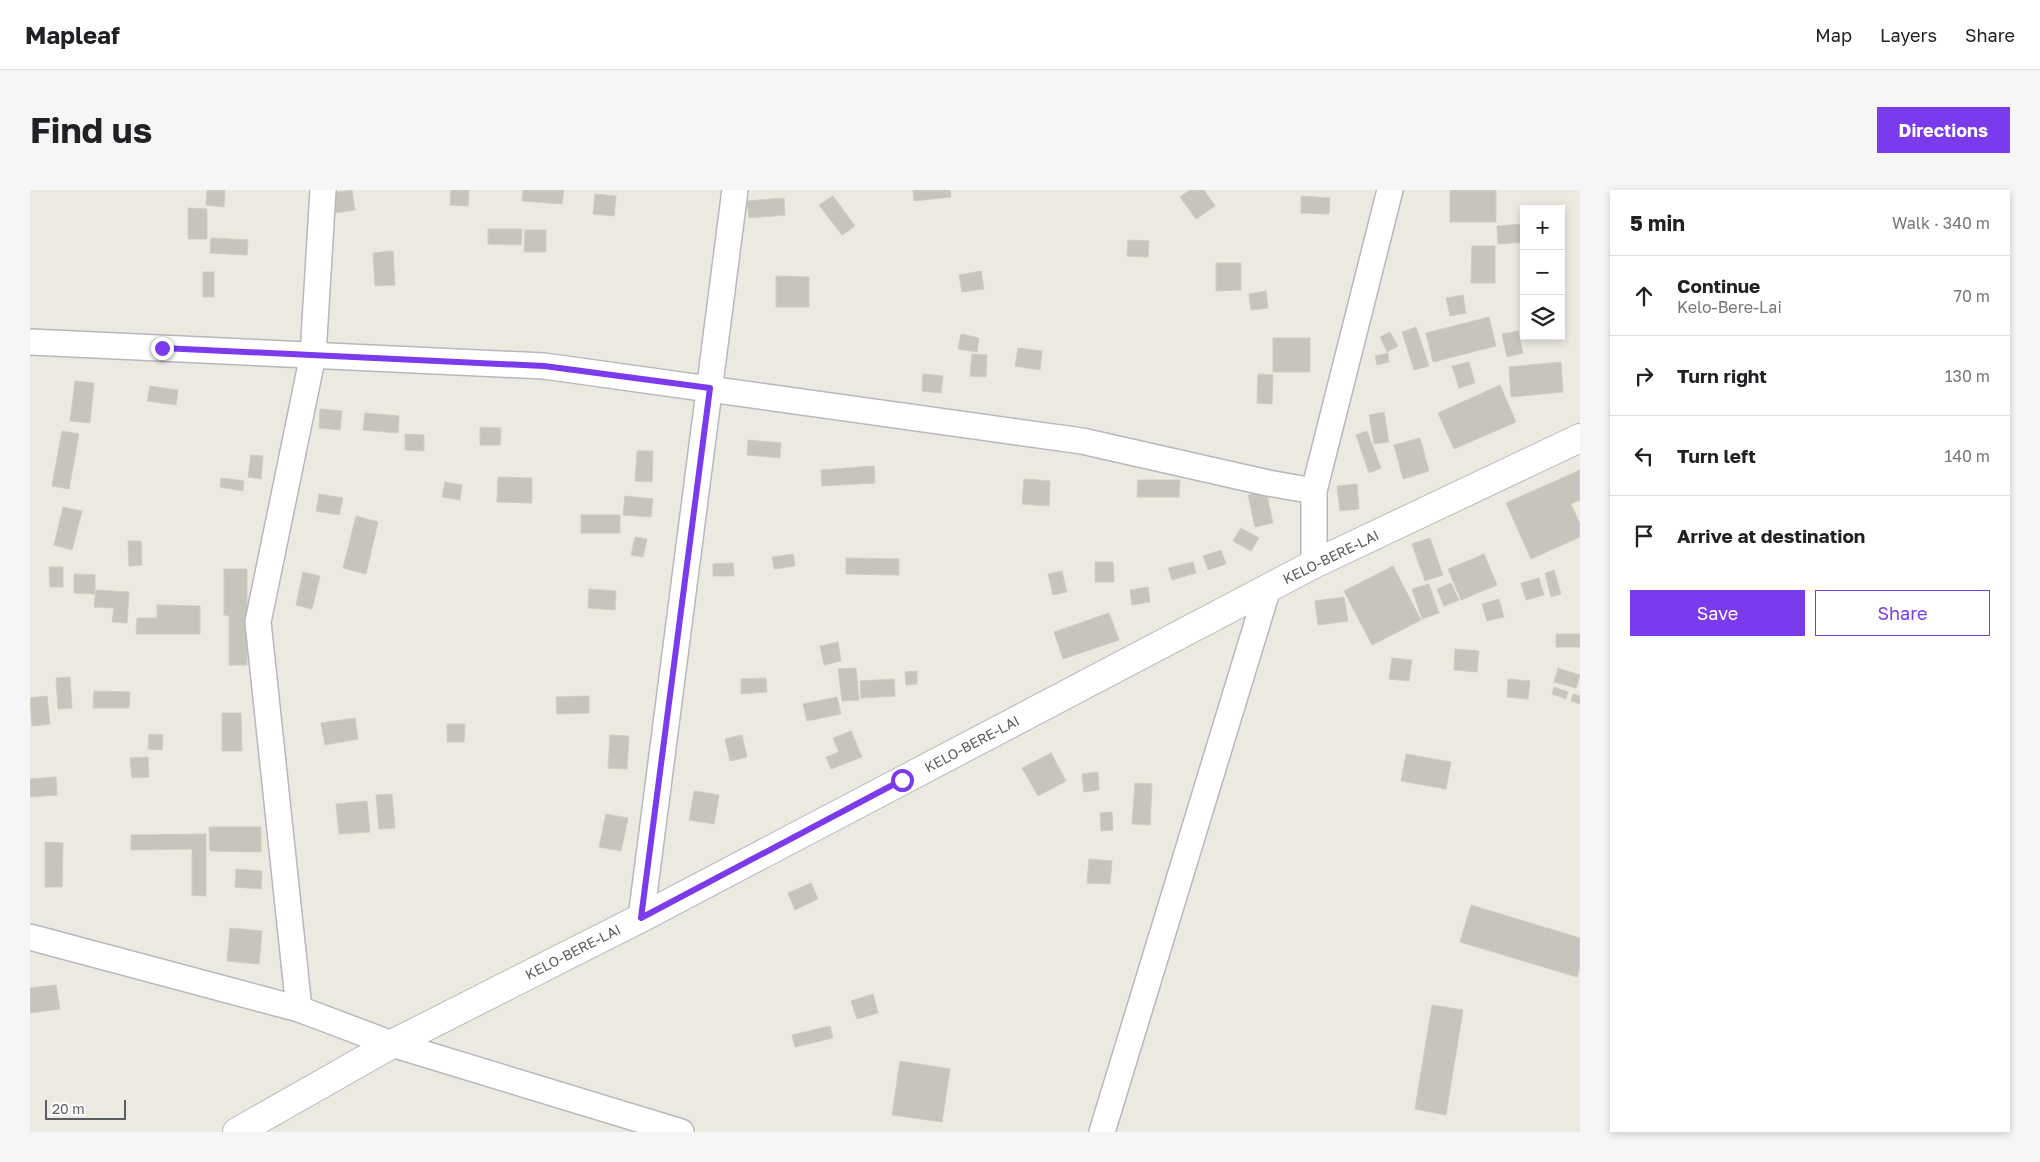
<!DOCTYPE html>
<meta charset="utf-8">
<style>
body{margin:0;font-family:"Golos Text",sans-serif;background:#f6f6f6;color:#202124}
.controls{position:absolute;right:15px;top:15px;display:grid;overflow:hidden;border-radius:0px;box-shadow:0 2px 8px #0003}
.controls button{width:45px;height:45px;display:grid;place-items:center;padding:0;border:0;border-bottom:1px solid #e0e0e0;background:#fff;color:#202124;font:25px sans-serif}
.scale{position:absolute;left:15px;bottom:12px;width:81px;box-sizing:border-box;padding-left:5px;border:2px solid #595c61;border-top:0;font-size:14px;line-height:18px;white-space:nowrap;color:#595c61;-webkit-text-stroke:4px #fff;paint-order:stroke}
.stop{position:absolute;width:15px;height:15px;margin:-11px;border:4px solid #7c3aed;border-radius:50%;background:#fff}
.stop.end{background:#7c3aed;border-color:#fff;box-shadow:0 1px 5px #0008}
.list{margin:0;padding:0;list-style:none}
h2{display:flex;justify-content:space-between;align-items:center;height:65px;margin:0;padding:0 20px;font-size:21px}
h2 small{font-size:16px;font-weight:400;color:#757577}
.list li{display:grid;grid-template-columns:32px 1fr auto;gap:15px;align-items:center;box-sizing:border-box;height:80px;padding:0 20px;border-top:1px solid #e0e0e0}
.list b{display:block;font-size:19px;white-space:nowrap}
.list p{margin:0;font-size:16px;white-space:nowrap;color:#757577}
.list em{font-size:16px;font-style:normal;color:#757577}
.actions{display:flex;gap:10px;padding:15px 20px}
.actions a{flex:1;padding:11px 0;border:1px solid #7c3aed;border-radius:0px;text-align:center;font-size:18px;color:#7c3aed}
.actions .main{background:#7c3aed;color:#fff}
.icon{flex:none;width:28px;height:28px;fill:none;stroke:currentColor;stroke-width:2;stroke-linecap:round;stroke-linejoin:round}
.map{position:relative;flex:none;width:1550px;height:942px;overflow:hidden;border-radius:0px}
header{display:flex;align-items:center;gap:30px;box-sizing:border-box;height:70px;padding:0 25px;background:#fff;border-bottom:1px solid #e0e0e0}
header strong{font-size:24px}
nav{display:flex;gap:28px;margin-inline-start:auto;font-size:18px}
.intro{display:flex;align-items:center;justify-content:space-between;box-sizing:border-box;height:120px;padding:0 30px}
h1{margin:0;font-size:35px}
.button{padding:12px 22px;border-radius:0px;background:#7c3aed;color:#fff;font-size:18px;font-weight:700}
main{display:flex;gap:30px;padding:0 30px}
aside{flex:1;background:#fff;border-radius:0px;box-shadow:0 2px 8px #0003}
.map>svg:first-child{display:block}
.building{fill:#c7c4bd;stroke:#d1ccbe}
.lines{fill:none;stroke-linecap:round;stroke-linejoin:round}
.street-casing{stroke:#b6b8bd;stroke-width:28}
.secondary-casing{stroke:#b6b9bf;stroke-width:30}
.street{stroke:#fff;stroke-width:25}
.secondary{stroke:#fff;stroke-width:28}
.route{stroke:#7c3aed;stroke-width:6}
.labels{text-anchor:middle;stroke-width:4;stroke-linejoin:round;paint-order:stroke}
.street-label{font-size:14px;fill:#595c61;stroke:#fff}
</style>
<header>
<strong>Mapleaf</strong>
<nav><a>Map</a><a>Layers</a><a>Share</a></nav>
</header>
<div class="intro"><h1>Find us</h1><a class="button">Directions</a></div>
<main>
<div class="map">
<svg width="1550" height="942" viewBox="0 0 1550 942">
<rect width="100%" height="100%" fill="#eceae0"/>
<g class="building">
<path d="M 177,0 L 195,0 L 194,17 L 176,15 Z"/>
<path d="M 322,0 L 325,20 L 305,23 L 302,3 Z"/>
<path d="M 421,0 L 439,0 L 438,16 L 420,15 Z"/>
<path d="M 493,0 L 534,0 L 532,14 L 492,11 Z"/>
<path d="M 883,0 L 920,0 L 921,7 L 884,11 Z"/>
<path d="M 1160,0 L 1174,0 L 1185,16 L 1166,29 L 1150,7 Z"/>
<rect x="1420" y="0" width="46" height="32"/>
<path d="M 565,4 L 586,6 L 584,26 L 563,24 Z"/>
<path d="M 803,6 L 825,36 L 812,45 L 789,15 Z"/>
<path d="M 1271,6 L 1300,8 L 1299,24 L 1271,23 Z"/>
<path d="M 754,8 L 755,25 L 719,28 L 717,11 Z"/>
<path d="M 158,18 L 177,19 L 177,49 L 158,49 Z"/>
<path d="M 1494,34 L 1494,52 L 1468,54 L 1467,36 Z"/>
<path d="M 458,39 L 492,39 L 491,55 L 458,54 Z"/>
<path d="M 495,40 L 516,40 L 516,62 L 494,62 Z"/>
<path d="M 181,48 L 218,50 L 217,65 L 180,63 Z"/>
<path d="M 1098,50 L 1119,51 L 1118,67 L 1097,66 Z"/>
<path d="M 1442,56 L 1465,56 L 1465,93 L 1441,93 Z"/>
<path d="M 363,61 L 365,95 L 345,96 L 343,63 Z"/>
<path d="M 1186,73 L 1211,73 L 1211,100 L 1186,101 Z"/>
<path d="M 951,81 L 954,99 L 932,102 L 929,85 Z"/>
<rect x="173" y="82" width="11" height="25"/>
<path d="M 746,86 L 779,87 L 779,117 L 746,117 Z"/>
<path d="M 1236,101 L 1238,118 L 1221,120 L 1219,104 Z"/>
<path d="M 1433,105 L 1436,123 L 1420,126 L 1416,108 Z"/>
<path d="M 1459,127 L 1466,156 L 1403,172 L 1396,143 Z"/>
<path d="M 1386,137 L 1399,176 L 1384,180 L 1372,142 Z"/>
<path d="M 1488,141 L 1493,163 L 1477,167 L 1472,144 Z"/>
<path d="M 1360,142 L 1368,156 L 1357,162 L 1350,147 Z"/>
<path d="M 931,144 L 949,148 L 947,162 L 928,159 Z"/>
<rect x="1243" y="148" width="37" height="34"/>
<path d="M 988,158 L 1012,161 L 1010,180 L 985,176 Z"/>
<path d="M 1358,163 L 1359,172 L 1347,175 L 1345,166 Z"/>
<path d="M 942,164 L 957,165 L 956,187 L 940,186 Z"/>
<path d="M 1439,172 L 1445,193 L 1429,198 L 1422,176 Z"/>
<path d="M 1531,172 L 1533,202 L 1481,207 L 1479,177 Z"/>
<path d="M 893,184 L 913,186 L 911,203 L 892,201 Z"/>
<path d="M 1228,184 L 1243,185 L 1242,214 L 1227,213 Z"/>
<path d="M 45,191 L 64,193 L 60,233 L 40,231 Z"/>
<path d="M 1470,195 L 1486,232 L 1424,259 L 1408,223 Z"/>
<path d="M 120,196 L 148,200 L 146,215 L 117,211 Z"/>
<path d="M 290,219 L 312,221 L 310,240 L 289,238 Z"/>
<path d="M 1354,222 L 1359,252 L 1344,254 L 1339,225 Z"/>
<path d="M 335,223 L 369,226 L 368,243 L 333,240 Z"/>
<path d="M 450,237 L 471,238 L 470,255 L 450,255 Z"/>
<path d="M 32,241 L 49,244 L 39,299 L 22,296 Z"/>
<path d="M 1337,241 L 1351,278 L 1339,283 L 1326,245 Z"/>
<path d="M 375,244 L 394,245 L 394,261 L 375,260 Z"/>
<path d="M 1390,248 L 1399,281 L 1373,289 L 1364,255 Z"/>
<path d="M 718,250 L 751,253 L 750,268 L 717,265 Z"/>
<path d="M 607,261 L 623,261 L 622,292 L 605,291 Z"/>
<path d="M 221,265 L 233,266 L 231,289 L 218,287 Z"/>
<path d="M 844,276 L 845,293 L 792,296 L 791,280 Z"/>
<path d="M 1550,280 L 1550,310 L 1541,314 L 1550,334 L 1550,347 L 1501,369 L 1476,313 Z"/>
<path d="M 468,287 L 502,288 L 502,313 L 467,312 Z"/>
<path d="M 191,288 L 214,291 L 213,301 L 190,297 Z"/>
<path d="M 994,289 L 1020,291 L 1019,316 L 992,314 Z"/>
<path d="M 1108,290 L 1150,290 L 1149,307 L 1107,307 Z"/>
<path d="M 415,292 L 432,295 L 430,310 L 412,307 Z"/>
<path d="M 1327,294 L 1329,319 L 1310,321 L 1307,296 Z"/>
<path d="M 1236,301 L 1243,333 L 1225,337 L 1218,305 Z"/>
<path d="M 289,304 L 313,308 L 309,325 L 286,321 Z"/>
<path d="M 595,306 L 623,309 L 621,327 L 593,325 Z"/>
<path d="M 33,317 L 52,321 L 42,360 L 24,355 Z"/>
<rect x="551" y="325" width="39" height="18"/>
<path d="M 326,326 L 348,332 L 336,384 L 313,378 Z"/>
<path d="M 1211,338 L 1229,348 L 1221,361 L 1203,351 Z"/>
<path d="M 605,347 L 617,349 L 613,367 L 601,365 Z"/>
<path d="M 1400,348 L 1413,385 L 1395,391 L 1382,354 Z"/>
<path d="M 98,351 L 111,351 L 112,375 L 99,376 Z"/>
<path d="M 1191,360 L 1196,374 L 1178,380 L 1173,366 Z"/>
<path d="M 763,364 L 765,376 L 744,379 L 742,367 Z"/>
<path d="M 1454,364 L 1467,395 L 1431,410 L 1418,379 Z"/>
<path d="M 816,368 L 869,369 L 869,385 L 816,384 Z"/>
<path d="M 1065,372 L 1083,372 L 1084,392 L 1065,392 Z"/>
<path d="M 1163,372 L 1166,383 L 1142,390 L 1138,378 Z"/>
<path d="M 703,373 L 704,386 L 683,386 L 683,374 Z"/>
<path d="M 1363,376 L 1391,430 L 1342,455 L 1314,401 Z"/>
<path d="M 19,377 L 33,377 L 33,397 L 20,397 Z"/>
<path d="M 194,379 L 217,379 L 217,475 L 199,475 L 199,426 L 194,425 Z"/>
<path d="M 1524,380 L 1531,404 L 1521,407 L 1515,383 Z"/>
<path d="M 1032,381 L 1037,402 L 1023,405 L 1018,384 Z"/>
<path d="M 273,382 L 290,386 L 282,419 L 266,415 Z"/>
<path d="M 44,384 L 65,385 L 65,404 L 44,403 Z"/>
<path d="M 1509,388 L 1514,405 L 1496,410 L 1491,393 Z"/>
<path d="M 1421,393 L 1429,410 L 1414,416 L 1407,399 Z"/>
<path d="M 1399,394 L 1409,423 L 1392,429 L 1382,399 Z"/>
<path d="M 1118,397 L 1120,412 L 1102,415 L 1100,400 Z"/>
<path d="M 559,399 L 586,401 L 585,420 L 558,418 Z"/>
<path d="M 66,400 L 99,402 L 97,433 L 82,432 L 84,418 L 64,417 Z"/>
<path d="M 1314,407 L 1318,431 L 1288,435 L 1285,411 Z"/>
<path d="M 1469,409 L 1474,427 L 1457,431 L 1452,414 Z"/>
<path d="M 127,415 L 170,416 L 170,444 L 106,444 L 107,428 L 127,428 Z"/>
<path d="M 1079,423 L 1089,450 L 1033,469 L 1024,442 Z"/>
<rect x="1526" y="444" width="24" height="13"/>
<path d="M 808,452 L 811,471 L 794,475 L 790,456 Z"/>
<path d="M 1425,459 L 1449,461 L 1447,482 L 1424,480 Z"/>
<path d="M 1362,468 L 1382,470 L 1379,491 L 1359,489 Z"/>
<path d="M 826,478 L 829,510 L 812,511 L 808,479 Z"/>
<path d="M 1528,478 L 1550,485 L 1546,498 L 1524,492 Z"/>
<path d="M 887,481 L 887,494 L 876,495 L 875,482 Z"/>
<path d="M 40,487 L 42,518 L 28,519 L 26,488 Z"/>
<path d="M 736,488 L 737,502 L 711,504 L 711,489 Z"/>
<path d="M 864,489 L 865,506 L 831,508 L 830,491 Z"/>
<path d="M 1478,489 L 1500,491 L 1498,509 L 1477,507 Z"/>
<path d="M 1524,497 L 1538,502 L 1536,509 L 1522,504 Z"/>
<path d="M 64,501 L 100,502 L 99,518 L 63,518 Z"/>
<path d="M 1543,504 L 1550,506 L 1550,514 L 1541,511 Z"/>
<path d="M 17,506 L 20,534 L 2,536 L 0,508 Z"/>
<path d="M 559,506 L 559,523 L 527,524 L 526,507 Z"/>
<path d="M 807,507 L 811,524 L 777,531 L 773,514 Z"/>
<path d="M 192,523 L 211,523 L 212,561 L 192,561 Z"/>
<path d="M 325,528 L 328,549 L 295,555 L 291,533 Z"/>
<path d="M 417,534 L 435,534 L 434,552 L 417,552 Z"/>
<path d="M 821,541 L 832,567 L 801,579 L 796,567 L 809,562 L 803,548 Z"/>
<path d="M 119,544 L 133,545 L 132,560 L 118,559 Z"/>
<path d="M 580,545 L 599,546 L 597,579 L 578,578 Z"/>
<path d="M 712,545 L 717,567 L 700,571 L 695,549 Z"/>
<path d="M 1021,563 L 1036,591 L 1008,606 L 992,578 Z"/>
<path d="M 1376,564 L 1421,572 L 1416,599 L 1371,591 Z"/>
<path d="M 118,567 L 119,587 L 102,588 L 100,568 Z"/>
<path d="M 1068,582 L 1069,600 L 1054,602 L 1052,584 Z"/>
<path d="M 26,587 L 27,605 L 0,607 L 0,589 Z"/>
<path d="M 1105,593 L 1122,594 L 1120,635 L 1102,634 Z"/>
<path d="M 664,601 L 689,605 L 684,634 L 659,630 Z"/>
<path d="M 362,604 L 365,638 L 349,639 L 346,605 Z"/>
<path d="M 337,611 L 340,642 L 309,644 L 306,614 Z"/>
<path d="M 1082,622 L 1083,640 L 1071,641 L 1070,623 Z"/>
<path d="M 576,624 L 598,628 L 591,661 L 569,657 Z"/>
<path d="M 179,637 L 231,637 L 231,662 L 180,661 Z"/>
<path d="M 176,644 L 176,706 L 162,705 L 162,659 L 101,660 L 101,645 Z"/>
<path d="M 15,652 L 33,653 L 32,697 L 15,697 Z"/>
<path d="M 1059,669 L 1082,671 L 1080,694 L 1057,693 Z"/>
<path d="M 206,679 L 232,681 L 231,699 L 205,697 Z"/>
<path d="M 781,693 L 788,709 L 765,720 L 758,703 Z"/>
<path d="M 1441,715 L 1550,748 L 1550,777 L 1547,787 L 1430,752 Z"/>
<path d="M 200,738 L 232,741 L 229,774 L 197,771 Z"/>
<path d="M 26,795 L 30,819 L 0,823 L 0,798 Z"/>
<path d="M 843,804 L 848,823 L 827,829 L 821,811 Z"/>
<path d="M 1402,815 L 1433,820 L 1416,925 L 1385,919 Z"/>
<path d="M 800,836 L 803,848 L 765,857 L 762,845 Z"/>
<path d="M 870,871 L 920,879 L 912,932 L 862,925 Z"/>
</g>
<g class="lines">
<g class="street-casing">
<g id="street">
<path d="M 0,152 L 514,176 L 1052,251 L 1238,293 L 1284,301"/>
<path d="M 1284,374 L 1284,301 L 1360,0"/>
<path d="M 611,728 L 705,0"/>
<path d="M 0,747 L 269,819 L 362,854 L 651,942"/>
<path d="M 269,819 L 228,432 L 283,165 L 293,0"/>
<path d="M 1072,942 L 1238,398"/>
</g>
</g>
<g class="secondary-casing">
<path id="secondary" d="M 207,942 L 362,854 L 611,728 L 1284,374 L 1550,248"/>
</g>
<use href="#street" class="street"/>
<use href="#secondary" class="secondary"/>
</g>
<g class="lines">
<path class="route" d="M 132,158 L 514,176 L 680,198 L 611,728 L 872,590"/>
</g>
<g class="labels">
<g class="street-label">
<text transform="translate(1301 367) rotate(-26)" y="5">KELO-BERE-LAI</text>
<text transform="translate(942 554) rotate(-28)" y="5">KELO-BERE-LAI</text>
<text transform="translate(543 762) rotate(-27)" y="5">KELO-BERE-LAI</text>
</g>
</g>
</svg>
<div class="controls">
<button>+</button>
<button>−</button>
<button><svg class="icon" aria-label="layers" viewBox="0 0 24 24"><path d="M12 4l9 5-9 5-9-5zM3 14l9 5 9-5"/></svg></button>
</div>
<div class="scale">20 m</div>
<div class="stop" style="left:872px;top:590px"></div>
<div class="stop end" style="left:132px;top:158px"></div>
</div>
<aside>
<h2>5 min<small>Walk · 340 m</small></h2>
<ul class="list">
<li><svg class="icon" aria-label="ahead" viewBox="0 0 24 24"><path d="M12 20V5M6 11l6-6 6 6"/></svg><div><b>Continue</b><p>Kelo-Bere-Lai</p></div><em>70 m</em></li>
<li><svg class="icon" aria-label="right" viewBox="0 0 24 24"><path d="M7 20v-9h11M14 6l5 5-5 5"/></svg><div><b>Turn right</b></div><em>130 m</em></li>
<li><svg class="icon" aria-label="left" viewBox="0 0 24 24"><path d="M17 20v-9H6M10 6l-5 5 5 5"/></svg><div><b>Turn left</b></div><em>140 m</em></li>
<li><svg class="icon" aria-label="arrive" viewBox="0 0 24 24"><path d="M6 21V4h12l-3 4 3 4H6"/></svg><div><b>Arrive at destination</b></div></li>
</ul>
<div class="actions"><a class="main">Save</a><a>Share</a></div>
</aside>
</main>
